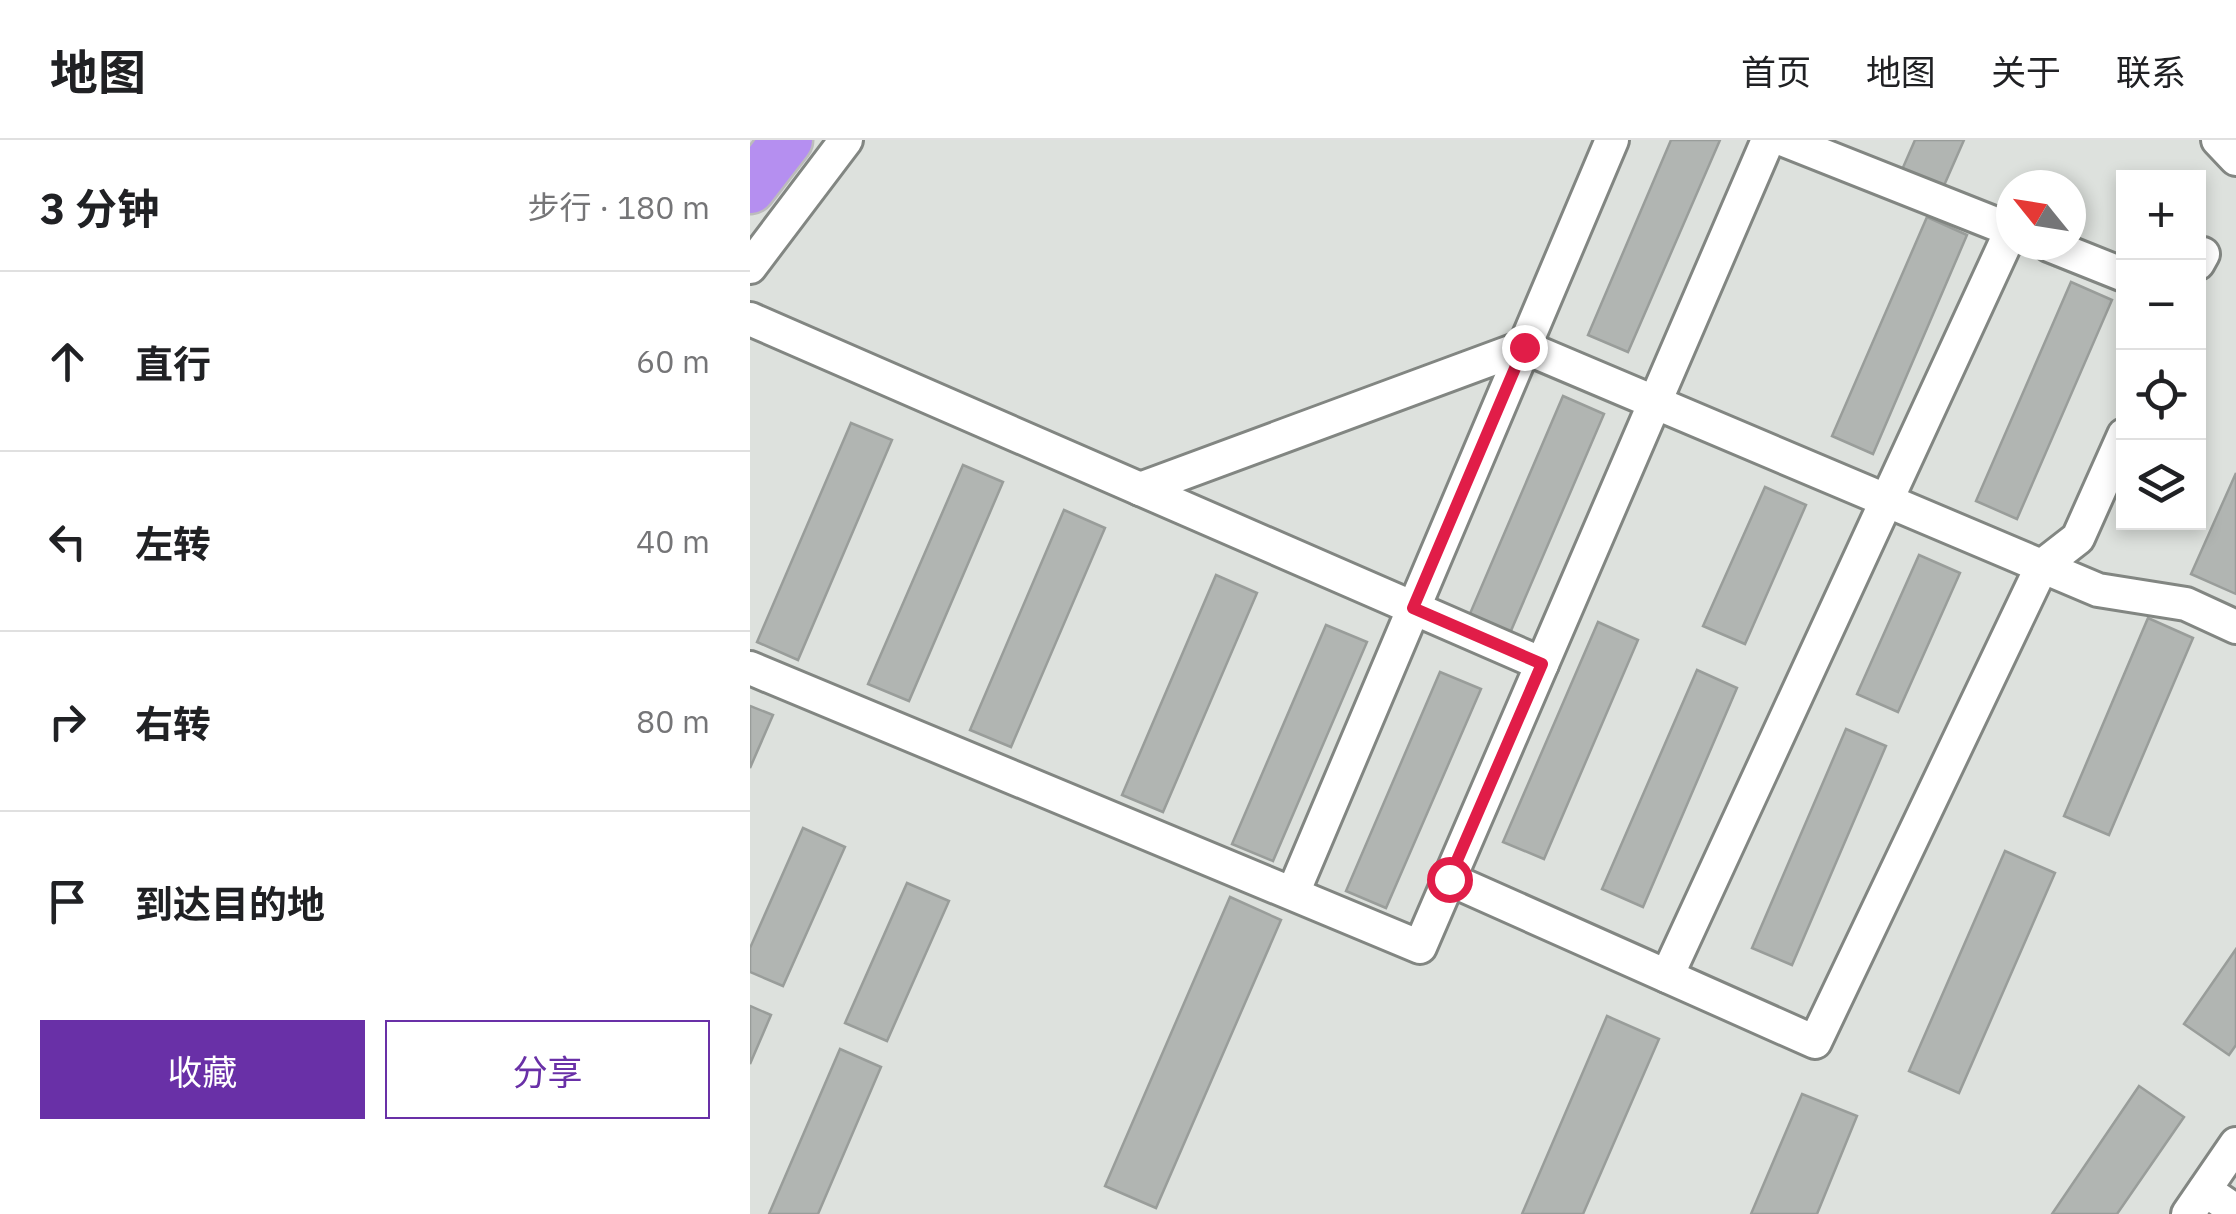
<!DOCTYPE html>
<html lang="zh">
<meta charset="utf-8">
<style>
body{margin:0;font-family:"IBM Plex Sans","Noto Sans SC",sans-serif;background:#f2f2f2;color:#202124}
.controls{position:absolute;right:30px;top:30px;display:grid;overflow:hidden;border-radius:0px;box-shadow:0 5px 15px #0003}
.controls button{width:90px;height:90px;display:grid;place-items:center;padding:0;border:0;border-bottom:2px solid #e0e0e0;background:#fff;color:#202124;font:50px sans-serif}
.compass{position:absolute;left:1246px;top:30px;width:90px;height:90px;border-radius:50%;background:#fff;box-shadow:0 5px 15px #0003;rotate:300deg}
.stop{position:absolute;width:30px;height:30px;margin:-22px;border:8px solid #e11d48;border-radius:50%;background:#fff}
.stop.end{background:#e11d48;border-color:#fff;box-shadow:0 2px 10px #0008}
.list{margin:0;padding:0;list-style:none}
h2{display:flex;justify-content:space-between;align-items:center;height:130px;margin:0;padding:0 40px;font-size:42px}
h2 small{font-size:32px;font-weight:400;color:#757577}
.list li{display:grid;grid-template-columns:65px 1fr auto;gap:30px;align-items:center;box-sizing:border-box;height:180px;padding:0 40px;border-top:2px solid #e0e0e0}
.list b{display:block;font-size:38px;white-space:nowrap}
.list em{font-size:32px;font-style:normal;color:#757577}
.actions{display:flex;gap:20px;padding:30px 40px}
.actions a{flex:1;padding:22px 0;border:2px solid #6930a7;border-radius:0px;text-align:center;font-size:35px;color:#6930a7}
.actions .main{background:#6930a7;color:#fff}
.icon{flex:none;width:55px;height:55px;fill:none;stroke:currentColor;stroke-width:2;stroke-linecap:round;stroke-linejoin:round}
.map{position:relative;flex:none;width:1486px;height:1074px;overflow:hidden}
header{display:flex;align-items:center;gap:60px;box-sizing:border-box;height:140px;padding:0 50px;background:#fff;border-bottom:2px solid #e0e0e0}
header strong{font-size:48px}
nav{display:flex;gap:55px;margin-inline-start:auto;font-size:35px}
main{display:flex}
aside{flex:1;background:#fff}
.map>svg:first-child{display:block}
.building{fill:#b1b5b2;stroke:#999d9a;stroke-width:2.5}
.lines{fill:none;stroke-linecap:round;stroke-linejoin:round}
.minor-casing{stroke:#828682;stroke-width:38}
.highway-casing{stroke:#bcbcbc;stroke-width:55}
.minor{stroke:#fff;stroke-width:32}
.highway{stroke:#b58ff0;stroke-width:50}
.route{stroke:#e11d48;stroke-width:12}
</style>
<header>
<strong>地图</strong>
<nav><a>首页</a><a>地图</a><a>关于</a><a>联系</a></nav>
</header>
<main>
<aside>
<h2>3 分钟<small>步行 · 180 m</small></h2>
<ul class="list">
<li><svg class="icon" aria-label="ahead" viewBox="0 0 24 24"><path d="M12 20V5M6 11l6-6 6 6"/></svg><div><b>直行</b></div><em>60 m</em></li>
<li><svg class="icon" aria-label="left" viewBox="0 0 24 24"><path d="M17 20v-9H6M10 6l-5 5 5 5"/></svg><div><b>左转</b></div><em>40 m</em></li>
<li><svg class="icon" aria-label="right" viewBox="0 0 24 24"><path d="M7 20v-9h11M14 6l5 5-5 5"/></svg><div><b>右转</b></div><em>80 m</em></li>
<li><svg class="icon" aria-label="arrive" viewBox="0 0 24 24"><path d="M6 21V4h12l-3 4 3 4H6"/></svg><div><b>到达目的地</b></div></li>
</ul>
<div class="actions"><a class="main">收藏</a><a>分享</a></div>
</aside>
<div class="map">
<svg width="1486" height="1074" viewBox="0 0 1486 1074">
<rect width="100%" height="100%" fill="#dde1dd"/>
<g class="building">
<path d="M 921,0 L 970,0 L 878,212 L 838,195 Z"/>
<path d="M 1165,0 L 1214,0 L 1192,50 L 1151,32 Z"/>
<path d="M 1177,77 L 1217,95 L 1123,314 L 1082,296 Z"/>
<path d="M 1321,142 L 1362,160 L 1267,379 L 1226,361 Z"/>
<path d="M 813,256 L 854,274 L 760,493 L 719,476 Z"/>
<path d="M 101,283 L 142,300 L 48,520 L 7,502 Z"/>
<path d="M 213,325 L 253,342 L 159,561 L 118,544 Z"/>
<path d="M 1486,333 L 1486,454 L 1441,434 Z"/>
<path d="M 1015,347 L 1056,365 L 995,504 L 953,486 Z"/>
<path d="M 314,370 L 355,388 L 261,607 L 220,590 Z"/>
<path d="M 1169,415 L 1210,433 L 1148,572 L 1107,554 Z"/>
<path d="M 466,435 L 507,453 L 413,672 L 372,655 Z"/>
<path d="M 1398,478 L 1443,498 L 1359,695 L 1314,676 Z"/>
<path d="M 848,482 L 888,500 L 794,719 L 753,702 Z"/>
<path d="M 576,485 L 617,502 L 523,721 L 482,704 Z"/>
<path d="M 947,530 L 987,548 L 893,767 L 852,749 Z"/>
<path d="M 690,532 L 731,549 L 636,768 L 596,751 Z"/>
<path d="M 0,566 L 23,575 L 0,628 Z"/>
<path d="M 1096,589 L 1136,606 L 1042,825 L 1002,808 Z"/>
<path d="M 53,688 L 95,707 L 33,846 L 0,832 L 0,808 Z"/>
<path d="M 1255,711 L 1305,733 L 1209,953 L 1159,931 Z"/>
<path d="M 157,743 L 199,761 L 137,901 L 95,883 Z"/>
<path d="M 480,757 L 531,780 L 406,1068 L 355,1046 Z"/>
<path d="M 1486,809 L 1486,905 L 1479,915 L 1434,884 Z"/>
<path d="M 0,866 L 21,875 L 0,924 Z"/>
<path d="M 857,876 L 909,899 L 833,1074 L 772,1074 Z"/>
<path d="M 90,909 L 131,927 L 68,1074 L 19,1074 Z"/>
<path d="M 1389,946 L 1434,977 L 1367,1074 L 1302,1074 Z"/>
<path d="M 1052,954 L 1107,976 L 1067,1074 L 1001,1074 Z"/>
</g>
<g class="lines">
<g class="minor-casing">
<g id="minor">
<path d="M 1034,0 L 1261,90"/>
<path d="M 1468,0 L 1486,19"/>
<path d="M 1299,105 L 1374,135"/>
<path d="M 1448,123 L 1453,114"/>
<path d="M 0,127 L 96,0"/>
<path d="M 0,179 L 792,524"/>
<path d="M 390,349 L 774,207 L 1348,450 L 1436,464 L 1486,487"/>
<path d="M 0,528 L 670,807 L 1018,0"/>
<path d="M 699,739 L 1065,902 L 1292,426 L 1328,398 L 1374,295"/>
<path d="M 543,753 L 862,0"/>
<path d="M 917,836 L 1261,91"/>
<path d="M 1455,1050 L 1486,1071"/>
<path d="M 1438,1074 L 1486,1004"/>
</g>
</g>
<g class="highway-casing">
<path id="highway" d="M 0,48 L 37,0"/>
</g>
<use href="#minor" class="minor"/>
<use href="#highway" class="highway"/>
</g>
<g class="lines">
<path class="route" d="M 699,739 L 792,524 L 663,468 L 774,207"/>
</g>
</svg>
<div class="controls">
<button>+</button>
<button>−</button>
<button><svg class="icon" aria-label="locate" viewBox="0 0 24 24"><circle cx="12" cy="12" r="6"/><path d="M12 2v4M12 18v4M2 12h4M18 12h4"/></svg></button>
<button><svg class="icon" aria-label="layers" viewBox="0 0 24 24"><path d="M12 4l9 5-9 5-9-5zM3 14l9 5 9-5"/></svg></button>
</div>
<svg class="compass" viewBox="-18 -18 36 36"><path d="M0-13l5 13h-10z" fill="#e53935"/><path d="M0 13l5-13h-10z" fill="#757577"/></svg>
<div class="stop" style="left:699px;top:739px"></div>
<div class="stop end" style="left:774px;top:207px"></div>
</div>
</main>
